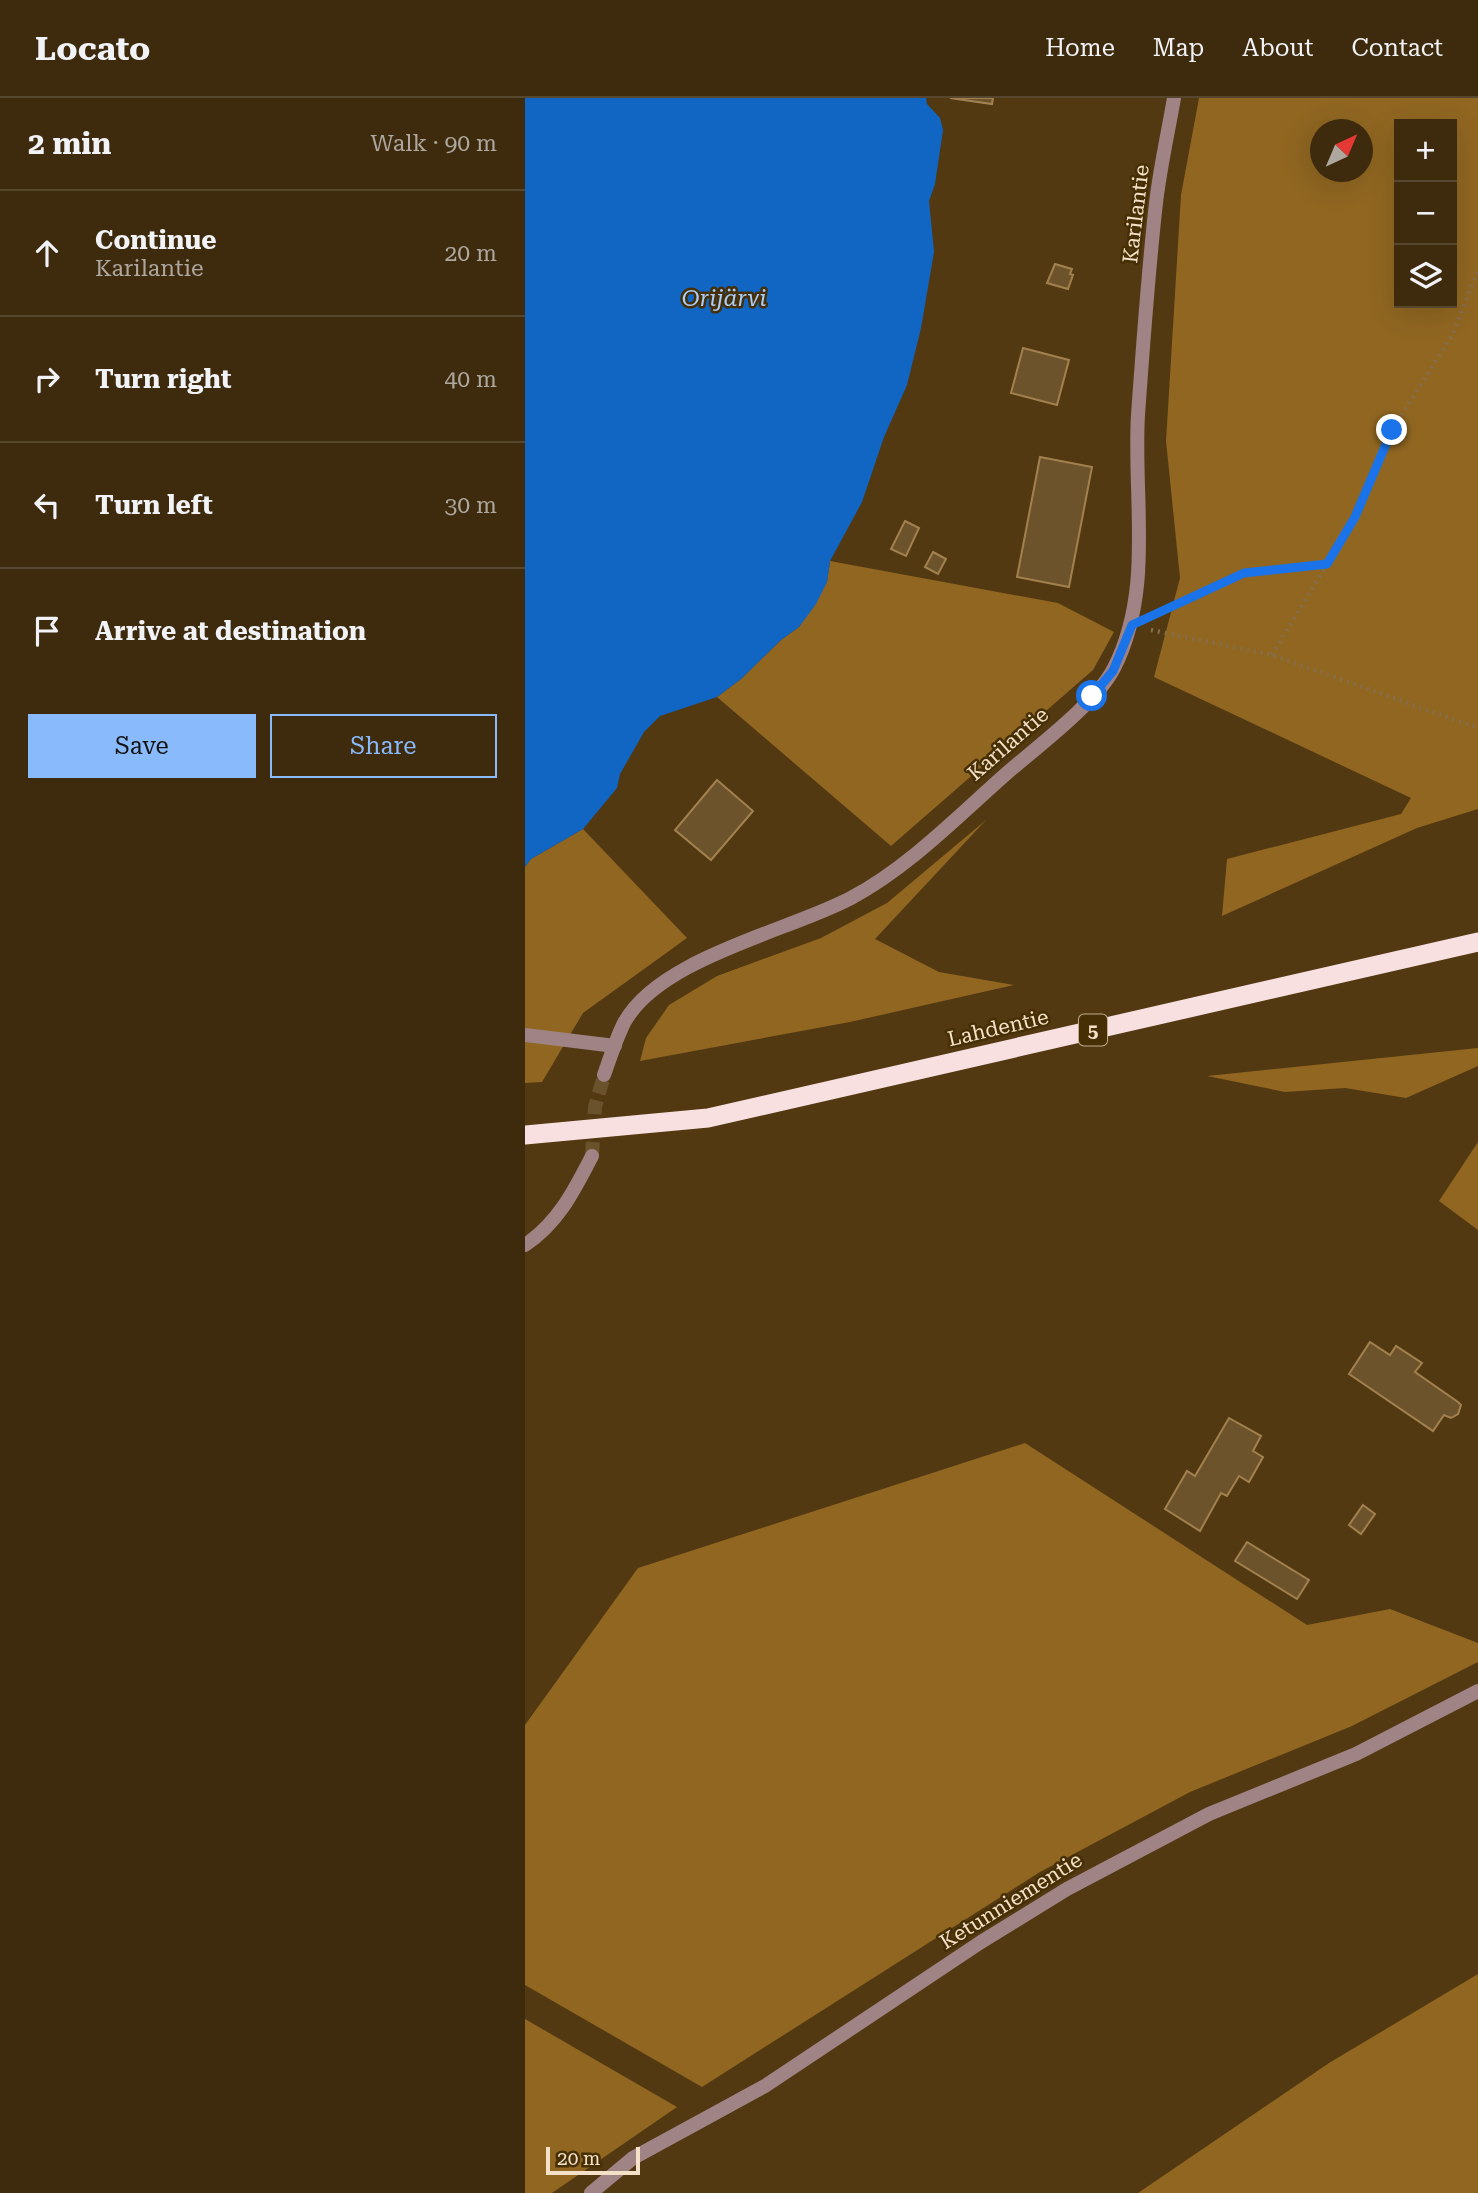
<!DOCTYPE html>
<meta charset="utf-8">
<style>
body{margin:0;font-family:"Roboto Serif",serif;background:#453317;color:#f1f3f6}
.controls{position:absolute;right:21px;top:21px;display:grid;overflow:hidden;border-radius:0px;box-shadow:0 7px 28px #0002}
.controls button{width:63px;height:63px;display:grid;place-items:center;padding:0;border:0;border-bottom:2px solid #57472e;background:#3e2b0e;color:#f1f3f6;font:35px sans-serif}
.compass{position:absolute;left:785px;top:21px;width:63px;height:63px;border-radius:50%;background:#3e2b0e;box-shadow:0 7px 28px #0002;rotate:44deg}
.scale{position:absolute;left:21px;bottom:18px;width:94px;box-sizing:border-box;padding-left:7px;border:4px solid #f4e1c8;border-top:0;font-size:19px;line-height:24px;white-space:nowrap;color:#f4e1c8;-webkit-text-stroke:5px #472f05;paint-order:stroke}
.stop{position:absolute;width:21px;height:21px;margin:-16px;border:5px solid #1a73e8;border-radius:50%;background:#fff}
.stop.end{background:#1a73e8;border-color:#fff;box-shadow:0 2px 7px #0008}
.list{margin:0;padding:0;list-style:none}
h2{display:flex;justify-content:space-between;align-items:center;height:91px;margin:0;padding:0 28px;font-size:30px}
h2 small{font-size:23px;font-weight:400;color:#ada79e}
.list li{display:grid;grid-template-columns:46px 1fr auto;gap:21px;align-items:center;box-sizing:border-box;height:126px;padding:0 28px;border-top:2px solid #57472e}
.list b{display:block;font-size:26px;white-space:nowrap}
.list p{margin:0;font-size:23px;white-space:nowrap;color:#ada79e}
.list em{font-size:23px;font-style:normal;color:#ada79e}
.actions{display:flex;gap:14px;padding:21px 28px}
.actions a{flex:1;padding:16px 0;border:2px solid #89bafc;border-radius:0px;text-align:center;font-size:24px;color:#89bafc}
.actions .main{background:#89bafc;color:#111}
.icon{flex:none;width:38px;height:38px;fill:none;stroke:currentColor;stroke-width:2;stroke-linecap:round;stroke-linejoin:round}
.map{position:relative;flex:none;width:953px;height:2095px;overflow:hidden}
header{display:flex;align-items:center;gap:42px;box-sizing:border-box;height:98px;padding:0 35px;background:#3e2b0e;border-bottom:2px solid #57472e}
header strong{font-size:33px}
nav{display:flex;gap:38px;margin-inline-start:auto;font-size:24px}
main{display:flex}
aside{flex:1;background:#3e2b0e}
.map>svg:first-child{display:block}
.forest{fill:#906621;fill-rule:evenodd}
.water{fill:#1166c4}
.building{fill:#6d532b;stroke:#a3814f;stroke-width:2}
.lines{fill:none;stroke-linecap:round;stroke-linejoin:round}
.minor-tunnel{stroke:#6a522d;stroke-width:14;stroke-dasharray:14 7;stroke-linecap:butt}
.path{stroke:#856e4b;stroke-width:4.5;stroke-dasharray:2 5;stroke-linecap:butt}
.service{stroke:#a08384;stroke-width:14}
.minor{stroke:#a08384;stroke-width:14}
.trunk{stroke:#f8e0e1;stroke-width:19}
.route{stroke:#1a73e8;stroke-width:9}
.labels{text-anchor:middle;stroke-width:5;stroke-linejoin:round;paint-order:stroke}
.shield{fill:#472f05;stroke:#c0ac8e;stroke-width:2}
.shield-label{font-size:19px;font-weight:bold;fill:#f4e1c8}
.street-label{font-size:21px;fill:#f4e1c8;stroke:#472f05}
.water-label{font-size:23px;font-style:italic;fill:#a9cdfd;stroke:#472f05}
</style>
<header>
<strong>Locato</strong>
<nav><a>Home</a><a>Map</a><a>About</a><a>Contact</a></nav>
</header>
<main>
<aside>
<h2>2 min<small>Walk · 90 m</small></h2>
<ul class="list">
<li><svg class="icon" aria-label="ahead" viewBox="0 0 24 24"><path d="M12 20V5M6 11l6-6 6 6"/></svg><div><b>Continue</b><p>Karilantie</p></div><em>20 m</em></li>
<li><svg class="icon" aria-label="right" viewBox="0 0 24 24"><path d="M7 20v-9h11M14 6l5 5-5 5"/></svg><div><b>Turn right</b></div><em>40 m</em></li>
<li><svg class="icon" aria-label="left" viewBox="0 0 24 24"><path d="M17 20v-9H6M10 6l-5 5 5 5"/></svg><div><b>Turn left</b></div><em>30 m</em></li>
<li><svg class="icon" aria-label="arrive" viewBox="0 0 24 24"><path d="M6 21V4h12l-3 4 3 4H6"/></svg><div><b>Arrive at destination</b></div></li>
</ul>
<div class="actions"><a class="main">Save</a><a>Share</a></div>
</aside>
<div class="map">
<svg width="953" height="2095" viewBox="0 0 953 2095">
<rect width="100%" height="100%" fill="#523912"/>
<g class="forest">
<path d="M 674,0 L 953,0 L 953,711 L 892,730 L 697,818 L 702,761 L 876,716 L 886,700 L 629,579 L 655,480 L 641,343 L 656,97 ZM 874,26 L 927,26 L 927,205 L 874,205 ZM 796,32 L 838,32 L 838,74 L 796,74 Z"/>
<path d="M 305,463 L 533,505 L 589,534 L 568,572 L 366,748 L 192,599 L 216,581 L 256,542 L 274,529 L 302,484 Z"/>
<path d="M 461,722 L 350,841 L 414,874 L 489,887 L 325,924 L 115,963 L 121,940 L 144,907 L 192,878 L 296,840 L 362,805 Z"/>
<path d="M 58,731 L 162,840 L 58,915 L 17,984 L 0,985 L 0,769 L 6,761 Z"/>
<path d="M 953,950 L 953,968 L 881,1000 L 820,990 L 760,994 L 682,978 Z"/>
<path d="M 953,1044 L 953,1132 L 914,1103 Z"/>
<path d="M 500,1345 L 782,1527 L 865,1511 L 953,1545 L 953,1564 L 827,1628 L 665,1694 L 515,1774 L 177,1989 L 0,1887 L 0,1627 L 113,1470 Z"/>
<path d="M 953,1876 L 953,2095 L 613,2095 L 804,1965 Z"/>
<path d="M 0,1921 L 152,2009 L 27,2095 L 0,2095 Z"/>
</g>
<path class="water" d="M 0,0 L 401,0 L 402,6 L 415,20 L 418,32 L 410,86 L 404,103 L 409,154 L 396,230 L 382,287 L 359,339 L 337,404 L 305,463 L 302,484 L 291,506 L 274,529 L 256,542 L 216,581 L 192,599 L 135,618 L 119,634 L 95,676 L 92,690 L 58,731 L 6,761 L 0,769 Z"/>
<g class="building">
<path d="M 425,0 L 468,0 L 467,6 Z"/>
<path d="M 530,166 L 547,171 L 545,176 L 548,177 L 543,191 L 522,185 Z"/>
<path d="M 498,250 L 544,262 L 532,307 L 486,295 Z"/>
<path d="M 515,359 L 567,369 L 544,489 L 492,479 Z"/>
<path d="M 380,423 L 394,430 L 381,458 L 366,451 Z"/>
<path d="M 408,454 L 421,461 L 413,476 L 400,469 Z"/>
<path d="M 192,682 L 228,713 L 186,762 L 150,732 Z"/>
<path d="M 845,1244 L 865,1257 L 871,1248 L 897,1265 L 890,1274 L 933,1304 L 936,1307 L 933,1316 L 926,1320 L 919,1317 L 908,1333 L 824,1276 Z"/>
<path d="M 704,1320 L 736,1338 L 728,1353 L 738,1359 L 724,1384 L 714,1378 L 702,1398 L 696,1395 L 675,1433 L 640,1411 L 662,1373 L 670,1378 Z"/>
<path d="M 838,1407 L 850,1416 L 836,1436 L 824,1427 Z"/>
<path d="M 722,1444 L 784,1482 L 772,1501 L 710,1463 Z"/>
</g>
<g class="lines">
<path class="minor-tunnel" d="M 67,1058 L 70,1009 L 79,977"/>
<g class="path">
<path d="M 630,517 L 719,475 L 801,466"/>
<path d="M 626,532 L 747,557 L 953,630"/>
<path d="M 747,557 L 830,419 L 867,332 L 928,236 L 953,171"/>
</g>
<path class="service" d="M 0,937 L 90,948"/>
<g class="minor">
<path d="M 79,977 C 85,960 91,941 99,925 C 134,860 264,833 326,800 C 384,769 433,718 482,675 C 512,649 572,604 589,570 C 629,492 608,401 613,317 C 618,247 623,175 631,105 C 635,70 643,35 649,0"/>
<path d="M 0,1147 C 33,1125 49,1093 67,1058"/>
<path d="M 66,2095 L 108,2060 L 240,1988 L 456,1844 L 542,1791 L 684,1716 L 831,1656 L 953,1593"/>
</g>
<path class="trunk" d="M 0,1037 L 183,1020 L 953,844"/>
</g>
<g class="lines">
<path class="route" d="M 567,598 L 588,573 L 607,527 L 719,475 L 802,466 L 830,419 L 867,332"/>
</g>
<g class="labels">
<rect class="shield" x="554" y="916.5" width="28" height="31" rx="5"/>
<g class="shield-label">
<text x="568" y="939">5</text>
</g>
<g class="street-label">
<text transform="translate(611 116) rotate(-83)" y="7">Karilantie</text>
<text transform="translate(483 646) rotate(-41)" y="7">Karilantie</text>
<text transform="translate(473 930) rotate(-13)" y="7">Lahdentie</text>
<text transform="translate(486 1803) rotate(-32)" y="7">Ketunniementie</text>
</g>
<g class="water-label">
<text x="199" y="208">Orijärvi</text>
</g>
</g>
</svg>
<div class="controls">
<button>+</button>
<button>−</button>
<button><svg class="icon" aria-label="layers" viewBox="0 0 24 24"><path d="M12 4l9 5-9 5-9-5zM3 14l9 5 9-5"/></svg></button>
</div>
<svg class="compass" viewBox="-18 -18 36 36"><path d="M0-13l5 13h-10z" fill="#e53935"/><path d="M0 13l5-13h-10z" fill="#ada79e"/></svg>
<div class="scale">20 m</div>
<div class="stop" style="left:567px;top:598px"></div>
<div class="stop end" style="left:867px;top:332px"></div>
</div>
</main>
